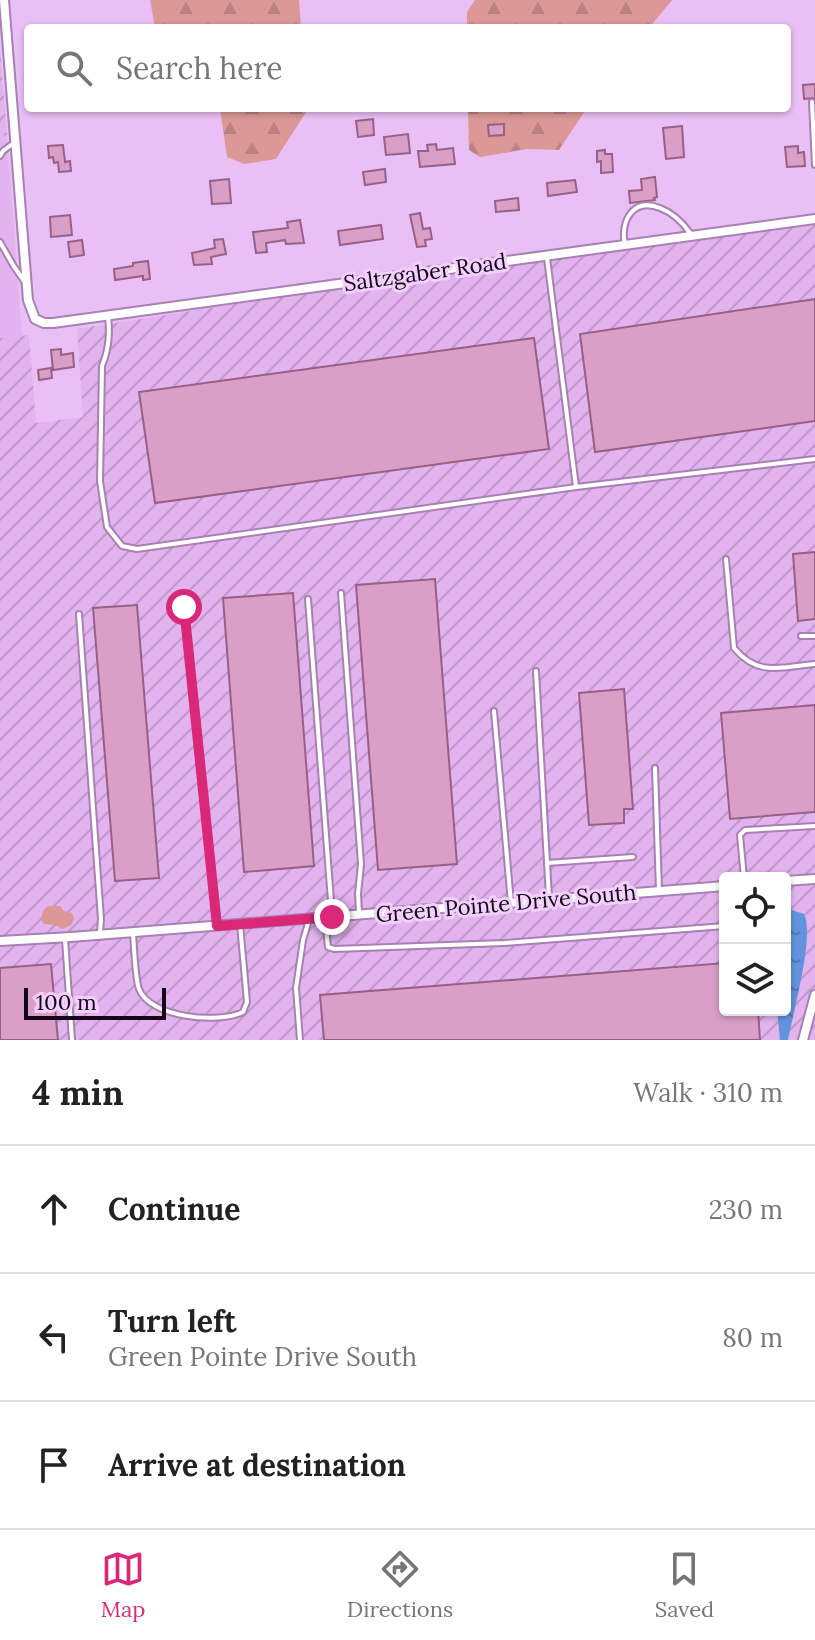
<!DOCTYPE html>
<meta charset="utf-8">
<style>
body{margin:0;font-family:Lora,serif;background:#f6f6f6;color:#222}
.controls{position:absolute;right:24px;bottom:24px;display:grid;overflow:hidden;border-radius:8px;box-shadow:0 2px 6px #0004}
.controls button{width:72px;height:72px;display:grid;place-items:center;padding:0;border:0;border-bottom:2px solid #e0e0e0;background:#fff;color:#222;font:40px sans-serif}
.scale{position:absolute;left:24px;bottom:20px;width:142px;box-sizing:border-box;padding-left:8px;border:4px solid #150719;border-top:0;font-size:22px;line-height:28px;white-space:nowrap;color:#150719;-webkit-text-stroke:6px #f3d0fb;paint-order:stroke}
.stop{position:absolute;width:24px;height:24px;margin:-18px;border:6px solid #db2777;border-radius:50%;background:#fff}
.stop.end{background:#db2777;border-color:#fff;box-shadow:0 2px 8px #0008}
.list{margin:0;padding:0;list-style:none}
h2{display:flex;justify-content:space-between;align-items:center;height:104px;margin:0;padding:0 32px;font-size:34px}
h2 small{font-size:26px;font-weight:400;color:#767676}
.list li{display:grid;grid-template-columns:52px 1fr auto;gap:24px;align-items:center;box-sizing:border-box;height:128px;padding:0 32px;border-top:2px solid #e0e0e0}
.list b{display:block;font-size:30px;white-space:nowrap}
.list p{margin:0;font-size:26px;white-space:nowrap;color:#767676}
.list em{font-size:26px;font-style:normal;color:#767676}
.icon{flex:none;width:44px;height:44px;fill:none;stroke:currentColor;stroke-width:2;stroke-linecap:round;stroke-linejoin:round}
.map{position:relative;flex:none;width:815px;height:1040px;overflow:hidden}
.search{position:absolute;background:#fff;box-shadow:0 2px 6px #0004;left:24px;right:24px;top:24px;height:88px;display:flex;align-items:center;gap:20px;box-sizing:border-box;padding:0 28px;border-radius:8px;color:#767676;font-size:30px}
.sheet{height:488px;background:#fff}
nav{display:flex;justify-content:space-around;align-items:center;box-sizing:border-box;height:112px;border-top:2px solid #e0e0e0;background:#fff;font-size:22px;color:#767676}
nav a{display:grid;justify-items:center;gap:4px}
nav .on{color:#db2777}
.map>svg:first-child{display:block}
.built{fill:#e3b3ef}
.industrial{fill:url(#industrial-furrows);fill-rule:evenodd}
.green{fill:#dc9797}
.forest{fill:url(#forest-firs)}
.water{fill:url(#water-ripples)}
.building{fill:#da9fc6;stroke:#976086;stroke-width:2}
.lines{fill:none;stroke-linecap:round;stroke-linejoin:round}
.lane-casing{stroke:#a880b2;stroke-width:8}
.street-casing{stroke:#a880b2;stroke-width:12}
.lane{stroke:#fff;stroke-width:4}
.street{stroke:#fff;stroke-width:8}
.route{stroke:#db2777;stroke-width:10}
.labels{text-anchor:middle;stroke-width:6;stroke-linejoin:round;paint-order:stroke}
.street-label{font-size:22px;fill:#150719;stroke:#f3d0fb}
</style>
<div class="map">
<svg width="815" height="1040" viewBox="0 0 815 1040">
<defs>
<pattern id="industrial-furrows" width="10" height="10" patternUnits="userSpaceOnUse" patternTransform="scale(2)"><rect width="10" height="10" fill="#e3b3ef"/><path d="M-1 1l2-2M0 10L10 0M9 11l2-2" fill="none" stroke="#c298cc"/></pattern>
<pattern id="forest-firs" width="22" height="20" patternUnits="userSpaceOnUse" patternTransform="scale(2)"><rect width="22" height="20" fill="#dc9797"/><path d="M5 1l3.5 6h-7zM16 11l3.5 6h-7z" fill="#bc8182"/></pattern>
<pattern id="water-ripples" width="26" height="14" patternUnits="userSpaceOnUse" patternTransform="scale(2)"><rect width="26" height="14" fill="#6493de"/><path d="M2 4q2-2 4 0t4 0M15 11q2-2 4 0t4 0" fill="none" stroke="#5176b3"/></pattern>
</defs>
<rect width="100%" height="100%" fill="#eabff5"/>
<path class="built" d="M 7,135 L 22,336 L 0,338 L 0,136 Z"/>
<g class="industrial">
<path d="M 0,49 L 7,135 L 0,136 Z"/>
<path d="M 815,222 L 815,1040 L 0,1040 L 0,338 L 29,335 L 36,423 L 83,417 L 77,329 L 546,255 ZM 725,878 L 785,878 L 785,1010 L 725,1010 Z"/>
</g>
<path class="green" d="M 49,906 L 60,906 L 64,911 L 72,913 L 74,919 L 71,925 L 62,929 L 55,925 L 44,924 C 39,918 42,909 49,906 Z"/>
<g class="forest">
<path d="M 150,0 L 299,0 L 301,28 L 155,28 Z"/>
<path d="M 475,0 L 672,0 L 649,28 L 467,28 L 467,12 Z"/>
<path d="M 220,108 L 308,108 L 308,109 L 276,159 L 244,164 L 227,157 Z"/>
<path d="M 468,108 L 587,108 L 559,150 L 527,149 L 480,157 L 469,150 Z"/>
</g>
<path class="water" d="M 785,910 L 792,910 L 804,914 C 815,935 793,1013 788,1040 L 780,1040 L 777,1010 L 785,1010 Z"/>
<g class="building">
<path d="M 815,84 L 815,98 L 804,99 L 803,85 Z"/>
<path d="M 373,119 L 374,135 L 358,137 L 356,121 Z"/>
<path d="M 504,124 L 504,135 L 489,136 L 488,125 Z"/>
<path d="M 682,126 L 684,157 L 666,159 L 663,128 Z"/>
<path d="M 408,134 L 410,153 L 386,155 L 384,137 Z"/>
<path d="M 436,144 L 437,150 L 453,148 L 455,164 L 420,167 L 418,151 L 428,151 L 427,145 Z"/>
<path d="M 63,145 L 65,162 L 70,161 L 71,171 L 59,172 L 58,162 L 54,163 L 53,157 L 49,158 L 48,146 Z"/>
<path d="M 798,146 L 798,153 L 804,152 L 805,166 L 787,167 L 785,147 Z"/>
<path d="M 605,150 L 605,154 L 612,154 L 613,172 L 601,173 L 601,161 L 597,162 L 597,151 Z"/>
<path d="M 385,169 L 386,182 L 365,185 L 363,172 Z"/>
<path d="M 655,177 L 657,197 L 654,198 L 655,200 L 630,203 L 629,191 L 642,190 L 641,179 Z"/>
<path d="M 229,179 L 231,203 L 212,204 L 210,181 Z"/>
<path d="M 575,180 L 577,192 L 548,196 L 547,183 Z"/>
<path d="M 518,198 L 519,210 L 496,212 L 495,201 Z"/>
<path d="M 420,213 L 423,229 L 430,228 L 432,239 L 425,240 L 426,246 L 417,247 L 410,215 Z"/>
<path d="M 70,215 L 72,235 L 51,237 L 50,217 Z"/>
<path d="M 300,220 L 304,243 L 286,244 L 285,240 L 266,243 L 267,252 L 256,253 L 253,232 L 288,228 L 287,222 Z"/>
<path d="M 381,225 L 383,239 L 340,245 L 338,231 Z"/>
<path d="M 223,239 L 226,254 L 211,257 L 212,264 L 194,265 L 192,253 L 215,248 L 214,240 Z"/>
<path d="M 82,240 L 84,255 L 70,257 L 68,242 Z"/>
<path d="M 148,261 L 150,279 L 143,280 L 143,276 L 115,280 L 114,269 L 133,266 L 133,263 Z"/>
<path d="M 815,299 L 815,421 L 595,452 L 580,334 Z"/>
<path d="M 534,338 L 549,449 L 155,503 L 139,392 Z"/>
<path d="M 61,349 L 61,355 L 73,353 L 74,367 L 53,370 L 51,350 Z"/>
<path d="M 51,368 L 52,378 L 39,380 L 38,370 Z"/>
<path d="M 815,552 L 815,619 L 798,621 L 793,554 Z"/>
<path d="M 435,579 L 457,864 L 378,870 L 356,585 Z"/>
<path d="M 293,593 L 314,866 L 244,872 L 223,598 Z"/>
<path d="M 137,605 L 159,878 L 115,881 L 93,608 Z"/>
<path d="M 624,689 L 633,809 L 624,809 L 624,823 L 589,825 L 579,693 Z"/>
<path d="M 815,705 L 815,812 L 730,819 L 721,713 Z"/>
<path d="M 725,963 L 725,1010 L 758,1010 L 760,1040 L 324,1040 L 320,995 Z"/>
<path d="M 51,964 L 58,1040 L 0,1040 L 0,968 Z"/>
</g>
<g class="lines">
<g class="lane-casing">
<g id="lane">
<path d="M 812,102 L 815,165"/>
<path d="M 0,156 L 3,151 L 15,142"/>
<path d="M 0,242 L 13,265 L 24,281"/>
<path d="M 625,245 C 620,221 633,197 660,208 C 673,213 683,223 690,233"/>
<path d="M 108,316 C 110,334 109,348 102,366 L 100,481 L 107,527 L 122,546 L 137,549 L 576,487 L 547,258"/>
<path d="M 576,487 L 815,459"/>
<path d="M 726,559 L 734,648 C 758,677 781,667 815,664"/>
<path d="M 341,593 L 361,864 L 358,894 L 359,912"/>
<path d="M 308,599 L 332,914"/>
<path d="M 184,607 L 217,924"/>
<path d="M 79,614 L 101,919 L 100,933"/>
<path d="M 801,636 L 815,636"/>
<path d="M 536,671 L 549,897"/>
<path d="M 494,711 L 511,903"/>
<path d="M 655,768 L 659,891"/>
<path d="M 547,863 L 633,857"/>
<path d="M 744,878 L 740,835 L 745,830 L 815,826"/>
<path d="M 325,919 L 328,947 L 334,949 L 504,943 L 725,926"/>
<path d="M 133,933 C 134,946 135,978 139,989 C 150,1018 219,1024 243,1012 L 247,1002 L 240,924"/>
<path d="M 65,939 L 72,1040"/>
<path d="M 300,1040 L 296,988 L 303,940 L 309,920"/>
</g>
</g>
<g class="street-casing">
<g id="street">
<path d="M 4,0 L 28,300 L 35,319 L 44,323 L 53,323 L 815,219"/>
<path d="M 785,881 L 815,879"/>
<path d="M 0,941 L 71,937 L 725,886"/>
<path d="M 803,1040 L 815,995"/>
</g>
</g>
<use href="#lane" class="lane"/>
<use href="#street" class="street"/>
</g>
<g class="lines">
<path class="route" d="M 184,607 L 217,926 L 332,917"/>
</g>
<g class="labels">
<g class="street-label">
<text transform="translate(425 272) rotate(-8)" y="8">Saltzgaber Road</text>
<text transform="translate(506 903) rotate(-5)" y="8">Green Pointe Drive South</text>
</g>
</g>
</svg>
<div class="controls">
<button><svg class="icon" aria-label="locate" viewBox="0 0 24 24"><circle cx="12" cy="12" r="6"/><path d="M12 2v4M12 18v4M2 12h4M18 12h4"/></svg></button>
<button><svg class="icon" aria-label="layers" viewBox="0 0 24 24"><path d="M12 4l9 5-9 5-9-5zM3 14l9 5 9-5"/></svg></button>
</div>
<div class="scale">100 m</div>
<div class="stop" style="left:184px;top:607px"></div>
<div class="stop end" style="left:332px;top:917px"></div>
<div class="search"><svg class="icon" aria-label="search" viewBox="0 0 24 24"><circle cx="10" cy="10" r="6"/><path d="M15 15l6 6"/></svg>Search here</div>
</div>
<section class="sheet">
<h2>4 min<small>Walk · 310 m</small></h2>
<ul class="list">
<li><svg class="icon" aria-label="ahead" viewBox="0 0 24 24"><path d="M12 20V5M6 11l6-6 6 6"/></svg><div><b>Continue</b></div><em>230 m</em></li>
<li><svg class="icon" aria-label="left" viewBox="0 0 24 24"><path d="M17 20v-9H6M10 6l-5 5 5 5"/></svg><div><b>Turn left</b><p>Green Pointe Drive South</p></div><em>80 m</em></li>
<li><svg class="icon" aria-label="arrive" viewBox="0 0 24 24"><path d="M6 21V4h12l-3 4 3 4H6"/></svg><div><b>Arrive at destination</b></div></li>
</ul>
</section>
<nav>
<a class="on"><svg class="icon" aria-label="map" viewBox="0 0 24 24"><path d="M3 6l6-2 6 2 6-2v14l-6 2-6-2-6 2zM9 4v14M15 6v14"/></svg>Map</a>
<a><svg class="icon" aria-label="directions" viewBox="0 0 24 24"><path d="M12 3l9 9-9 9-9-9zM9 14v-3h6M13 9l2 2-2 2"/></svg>Directions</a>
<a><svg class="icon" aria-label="saved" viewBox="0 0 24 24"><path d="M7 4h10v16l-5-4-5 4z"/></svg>Saved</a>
</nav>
